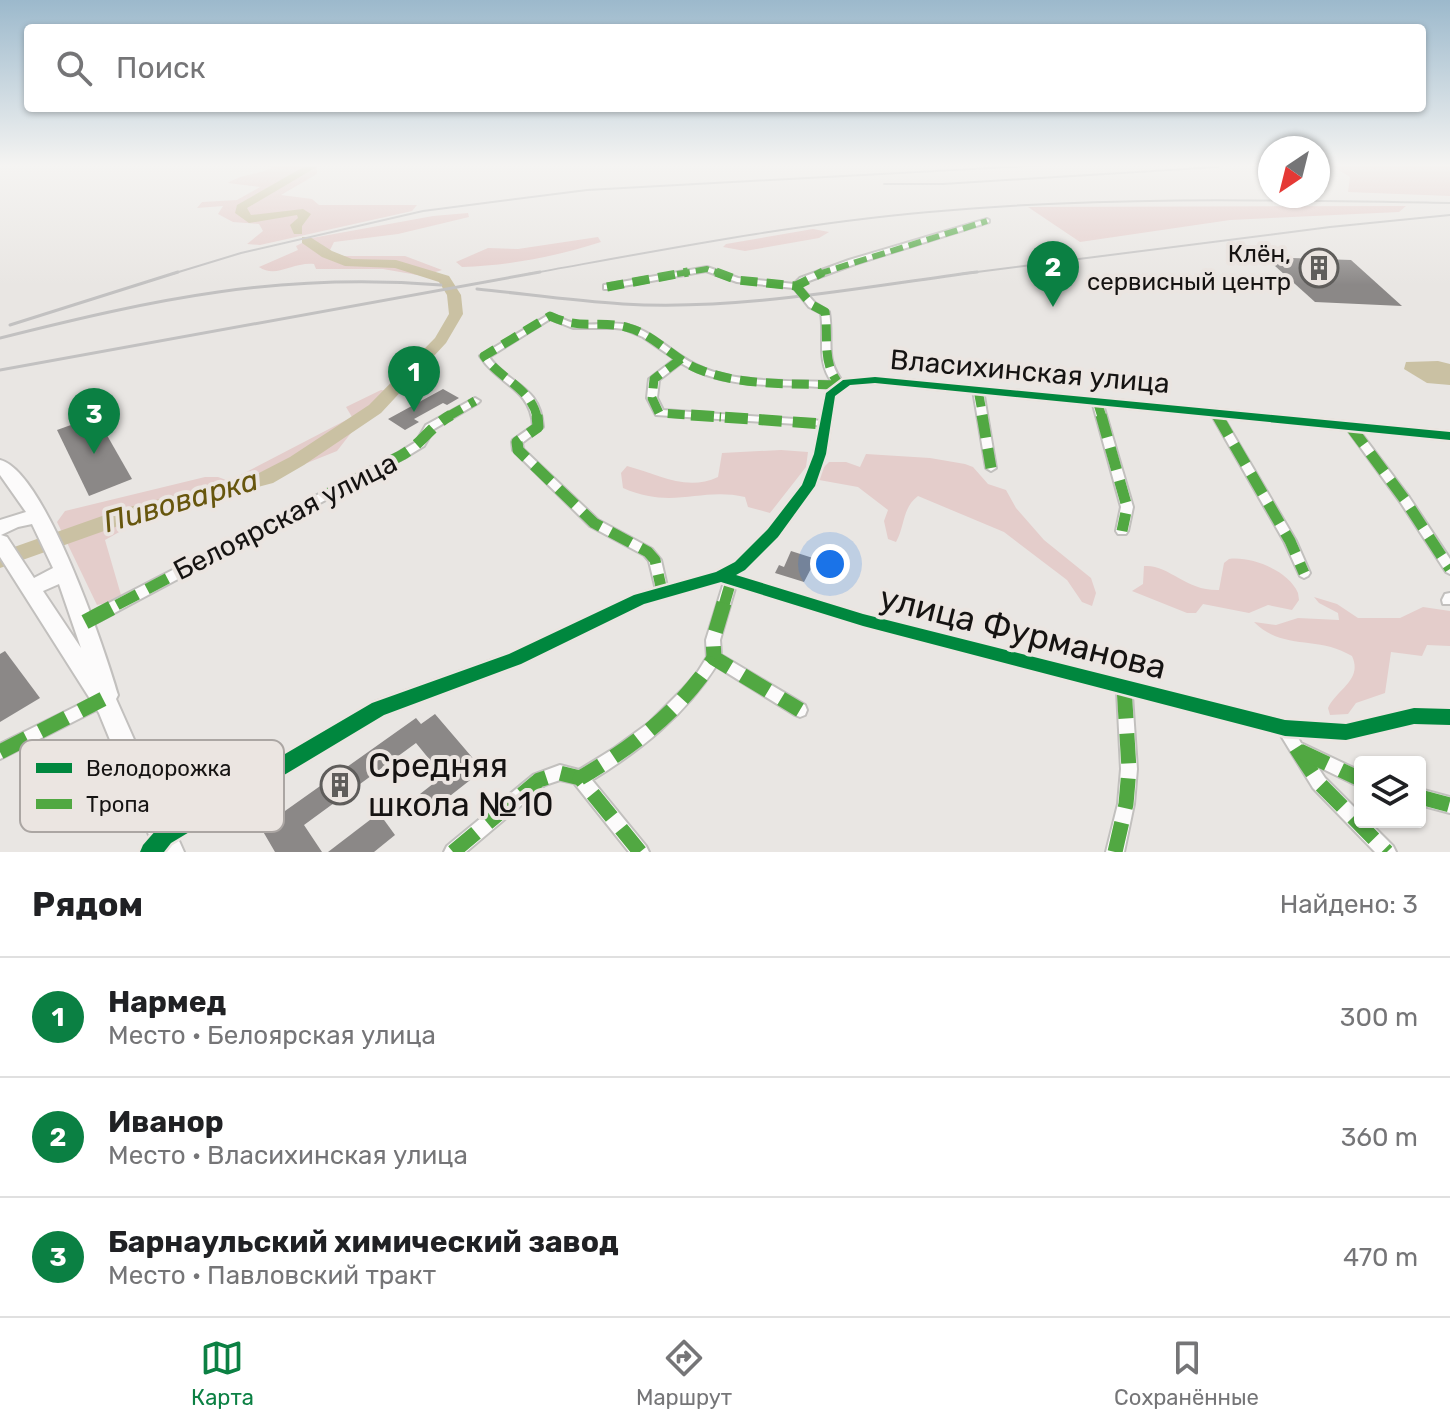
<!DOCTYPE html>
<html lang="ru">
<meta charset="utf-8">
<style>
body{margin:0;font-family:Rubik,sans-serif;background:#f2f2f2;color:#202124}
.controls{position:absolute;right:24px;bottom:24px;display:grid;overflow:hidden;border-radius:8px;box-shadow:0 2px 6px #0004}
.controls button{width:72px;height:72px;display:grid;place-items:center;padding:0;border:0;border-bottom:2px solid #e0e0e0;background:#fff;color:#202124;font:40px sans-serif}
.compass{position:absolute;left:1258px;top:136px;width:72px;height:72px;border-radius:50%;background:#fff;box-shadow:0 2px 6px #0004;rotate:215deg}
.you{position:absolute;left:830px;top:564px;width:28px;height:28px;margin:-20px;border:6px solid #fff;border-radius:50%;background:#1a73e8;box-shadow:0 0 0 12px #1a73e833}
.badge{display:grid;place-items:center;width:52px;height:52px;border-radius:50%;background:#0b8043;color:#fff;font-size:26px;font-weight:700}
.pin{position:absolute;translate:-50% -66px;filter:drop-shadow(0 2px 4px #0008)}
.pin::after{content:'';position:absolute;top:42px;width:28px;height:24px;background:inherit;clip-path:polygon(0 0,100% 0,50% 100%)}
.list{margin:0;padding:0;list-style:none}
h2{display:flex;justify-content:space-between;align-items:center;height:104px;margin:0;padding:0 32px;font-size:34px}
h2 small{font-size:26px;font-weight:400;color:#757577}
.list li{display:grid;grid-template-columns:52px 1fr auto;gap:24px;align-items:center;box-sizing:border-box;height:120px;padding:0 32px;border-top:2px solid #e0e0e0}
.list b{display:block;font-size:30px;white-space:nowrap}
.list p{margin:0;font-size:26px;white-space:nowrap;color:#757577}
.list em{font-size:26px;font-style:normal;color:#757577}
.icon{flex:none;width:44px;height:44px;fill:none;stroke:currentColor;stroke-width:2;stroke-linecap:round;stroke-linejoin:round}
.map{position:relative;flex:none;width:1450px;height:852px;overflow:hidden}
.search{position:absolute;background:#fff;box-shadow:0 2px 6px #0004;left:24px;right:24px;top:24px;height:88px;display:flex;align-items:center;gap:20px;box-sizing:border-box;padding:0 28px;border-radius:8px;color:#757577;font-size:30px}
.sheet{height:464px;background:#fff}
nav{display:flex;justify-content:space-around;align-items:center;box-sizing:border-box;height:112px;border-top:2px solid #e0e0e0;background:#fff;font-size:22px;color:#757577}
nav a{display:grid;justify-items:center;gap:4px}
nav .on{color:#0b8043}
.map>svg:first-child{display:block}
.green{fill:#e4cdcb}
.water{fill:#cac1a3}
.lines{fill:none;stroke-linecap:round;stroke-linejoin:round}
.river{fill:#cac1a3;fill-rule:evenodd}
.building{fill:#8b8887}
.minor-casing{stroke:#c2c0be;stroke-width:4}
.tertiary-casing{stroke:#c2c0be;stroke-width:4}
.primary-casing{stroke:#c2c0be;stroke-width:4}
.minor{fill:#fcfbfb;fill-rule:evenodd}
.tertiary{fill:#fcfbfb;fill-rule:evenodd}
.primary{fill:#fcfbfb;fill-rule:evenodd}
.rail-far1{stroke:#c2c1c1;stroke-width:2}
.rail{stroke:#c2c1c1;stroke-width:3}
.quiet-far3{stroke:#51a842;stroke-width:6;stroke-dasharray:13 6;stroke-linecap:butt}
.quiet-far2{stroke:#51a842;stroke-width:9;stroke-dasharray:17 9;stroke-linecap:butt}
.quiet-far1{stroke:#51a842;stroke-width:11;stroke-dasharray:23 11;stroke-linecap:butt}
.quiet{stroke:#51a842;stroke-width:15;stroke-dasharray:30 15;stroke-linecap:butt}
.cycleway-casing{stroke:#ebe5e1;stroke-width:5}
.cycleway{fill:#00873e;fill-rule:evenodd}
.labels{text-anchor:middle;stroke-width:8;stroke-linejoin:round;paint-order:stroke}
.far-poi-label{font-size:24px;fill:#151312;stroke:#ebe5e1;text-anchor:end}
.street-label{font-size:28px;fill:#151312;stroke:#ebe5e1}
.water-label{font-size:30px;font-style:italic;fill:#67560d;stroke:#ebe5e1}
.near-street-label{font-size:34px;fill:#151312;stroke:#ebe5e1}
.near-poi-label{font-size:34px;fill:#151312;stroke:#ebe5e1;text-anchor:start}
.key{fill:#ebe5e1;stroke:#aba6a3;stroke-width:2}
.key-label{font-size:22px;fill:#151312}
</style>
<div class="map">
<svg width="1450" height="852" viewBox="0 0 1450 852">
<rect width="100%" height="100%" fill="#e9e6e3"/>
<g class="green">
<path d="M 265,165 L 323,165 L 317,167 L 317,174 L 281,195 L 312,199 L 319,205 L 417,205 L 412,211 L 260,245 L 247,244 L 263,231 L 259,224 L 233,222 L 218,214 L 223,206 L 197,208 L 202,202 L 237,200 L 260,187 L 228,183 C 241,174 257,175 272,168 Z"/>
<path d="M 1331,165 L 1450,165 L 1450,196 L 1348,192 L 1350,177 Z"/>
<path d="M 1406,206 L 1399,212 L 1230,220 L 1080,242 L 1028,207 Z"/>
<path d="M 468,213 L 469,217 L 398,234 L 334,242 L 329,252 L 342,256 L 405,256 L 442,270 L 423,276 L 383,269 L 316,269 L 314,264 C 292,262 276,279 259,267 L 298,250 L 296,246 L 312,238 L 433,216 Z"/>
<path d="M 813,229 L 829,232 L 819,238 L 745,251 L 723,247 L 726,244 Z"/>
<path d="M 598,237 L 601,242 C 554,257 511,265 462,267 L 456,262 L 488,248 L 518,249 Z"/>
<path d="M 381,390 L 396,392 L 386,406 L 358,424 L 337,451 L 237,491 L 144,518 L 105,540 L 121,595 L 111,602 L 97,605 L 57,522 L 65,511 L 205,477 L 218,477 L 229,481 L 352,417 L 346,407 Z"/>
<path d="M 781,450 L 808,452 L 806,467 L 770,513 L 748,507 L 745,497 C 700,487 673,510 623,488 L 621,473 L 627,466 C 658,474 686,492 718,477 L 722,453 Z"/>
<path d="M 866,454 L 930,458 L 965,464 L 973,467 L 988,484 L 1006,490 L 1016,508 L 1044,540 L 1091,578 L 1096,593 L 1092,606 L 1082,602 L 1067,580 L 1004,532 L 918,496 C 902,508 905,526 896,542 L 888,539 L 884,521 L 888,510 L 858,487 L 819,480 L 821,470 L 829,462 L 846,462 L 860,467 Z"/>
<path d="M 1229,559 C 1252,556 1289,571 1298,593 L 1299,600 L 1292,610 L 1268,605 L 1249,613 L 1203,604 L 1196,613 L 1187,613 L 1132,591 L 1143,584 L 1144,566 C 1169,564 1185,591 1219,590 L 1224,563 Z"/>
<path d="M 1314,597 L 1337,604 L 1358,618 L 1400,618 L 1423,607 L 1450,611 L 1450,646 L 1427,645 L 1422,656 L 1391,652 L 1385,693 L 1356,703 L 1348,714 L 1330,715 L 1328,708 C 1337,689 1363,680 1352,656 C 1318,635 1283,651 1254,622 L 1276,625 L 1298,618 L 1339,620 L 1338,613 L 1319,603 Z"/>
</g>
<path class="water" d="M 1438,361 L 1450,364 L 1450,385 L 1427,383 L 1404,369 L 1406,362 Z"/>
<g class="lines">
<g class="river">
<path d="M 307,165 L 320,165 L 247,208 L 251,215 L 303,209 L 311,214 L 302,226 L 302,234 L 294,234 L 290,225 L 298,218 L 297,215 L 249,223 L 235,213 L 237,205 Z"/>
<path d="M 302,237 L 310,237 L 332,251 L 352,259 L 396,260 L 449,276 L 461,295 L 463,314 L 446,343 L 381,413 L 304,465 L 273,483 L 135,520 L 0,568 L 0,552 L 122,509 L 259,473 L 290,457 L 369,405 L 435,338 L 449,314 L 447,295 L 439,282 L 395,268 L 345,266 L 322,257 L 302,243 Z"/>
</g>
</g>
<g class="building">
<path d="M 1265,257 L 1351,260 L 1402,306 L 1315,302 Z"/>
<path d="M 443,389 L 459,398 L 447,405 L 443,403 L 414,419 L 419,422 L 405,430 L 388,419 Z"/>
<path d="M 96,416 L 132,479 L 89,496 L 57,430 Z"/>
<path d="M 791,551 L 816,559 L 804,582 L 775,573 L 779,565 L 784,567 Z"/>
<path d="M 5,651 L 40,698 L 0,722 L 0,654 Z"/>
<path d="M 435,714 L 483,770 L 432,810 L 420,794 L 443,776 L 416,743 L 304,825 L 322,852 L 275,852 L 261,828 L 416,718 L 421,724 Z"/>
<path d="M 379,813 L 395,835 L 374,852 L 328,852 Z"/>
</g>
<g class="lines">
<g class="minor-casing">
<g id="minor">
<path d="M 987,219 L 989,220 L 989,222 L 855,264 L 806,282 L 800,286 L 815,303 L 829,312 C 834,343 823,358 845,385 L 843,387 C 831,388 818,387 805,386 C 764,385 717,386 681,363 L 659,380 L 657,398 L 663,410 L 824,421 L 828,422 L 829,424 L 828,426 L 656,415 L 647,398 L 649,379 L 675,359 L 643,337 L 624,329 L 615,328 L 573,328 L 550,319 L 489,357 C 509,386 540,384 543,427 L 522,443 L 523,449 L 598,520 L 652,549 L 661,560 L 668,591 L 667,594 L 662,596 L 657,594 L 649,561 L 644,555 L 590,526 L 513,450 L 512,442 L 513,440 L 533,426 C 531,388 498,385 480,356 L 550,314 C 560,317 569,323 579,324 C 596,326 612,321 628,325 C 657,333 676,358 703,368 C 743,384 790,380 832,382 C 816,361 825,337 821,313 L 809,307 L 794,288 L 737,282 L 706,271 L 607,289 L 604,289 L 604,285 L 707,267 L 738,278 L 794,284 L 800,278 L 849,260 Z"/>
<path d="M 978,387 L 983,390 L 996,468 L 991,471 L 986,468 L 973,390 Z"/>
<path d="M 475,398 L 480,401 L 478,403 L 434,429 L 424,446 L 406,457 L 90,626 L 85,627 L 80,626 L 78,622 L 80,618 L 398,453 L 416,442 L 426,425 Z"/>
<path d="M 1097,398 L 1102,401 L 1133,507 L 1128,531 L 1126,534 L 1118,534 L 1116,531 L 1121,507 L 1092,401 Z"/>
<path d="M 1215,409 L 1220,412 L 1296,541 L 1310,573 L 1308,576 L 1304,578 L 1300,576 L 1284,541 L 1210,412 Z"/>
<path d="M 1350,423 L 1354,424 L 1409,497 L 1450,559 L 1450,574 L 1446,572 L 1401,503 L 1345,426 Z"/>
<path d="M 721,571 L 863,615 L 1285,721 L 1346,725 L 1414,709 L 1450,710 L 1450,724 L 1414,723 L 1346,739 L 1297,736 L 1301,743 L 1360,771 L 1360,787 L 1317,766 L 1325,778 L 1360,813 L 1360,822 L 1369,822 L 1393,846 L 1396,852 L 1375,852 L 1313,788 L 1280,734 L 1132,695 L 1137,769 L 1134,804 L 1124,852 L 1106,852 L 1118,804 L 1121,769 L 1117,691 L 863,625 L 736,585 L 720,640 L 721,655 L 805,705 L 807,710 L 805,715 L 800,717 L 795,715 L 716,666 C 685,715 641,750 592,780 L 646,846 L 649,852 L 629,852 L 574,783 L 560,780 L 545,785 L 466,852 L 444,852 L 447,846 L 533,775 L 560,765 L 579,770 L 613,749 L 650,722 L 682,690 L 697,673 L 707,657 L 706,640 L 724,582 L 717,579 L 715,576 L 717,573 Z"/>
<path d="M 1450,593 L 1450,604 L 1443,604 L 1442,600 L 1445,594 Z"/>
<path d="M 103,693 L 108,694 L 110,699 L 108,704 L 0,759 L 0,744 Z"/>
<path d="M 1420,789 L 1450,797 L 1450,813 L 1420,805 Z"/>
<path d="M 163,829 L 169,831 L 171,837 L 169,843 L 161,852 L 141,852 C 145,843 153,833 163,829 Z"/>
</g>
</g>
<g class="tertiary-casing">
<path id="tertiary" d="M 875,377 L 1450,432 L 1450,440 L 875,383 L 850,385 L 835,396 L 826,454 L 815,486 L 778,537 L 745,570 L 726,580 L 644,604 L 521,664 L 384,715 L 171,843 L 164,846 L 157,843 L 154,836 L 157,829 L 372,703 L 509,654 L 634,595 L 716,572 L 735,562 L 768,529 L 802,485 L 814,454 L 826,393 L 843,380 Z"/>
</g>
<g class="primary-casing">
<path id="primary" d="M 0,460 C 45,471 105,650 118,695 L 116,699 L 184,852 L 156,852 L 99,713 L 0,557 L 0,520 L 26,512 L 0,475 ZM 32,524 L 53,568 L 34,578 L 7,537 L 1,535 L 18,527 ZM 59,584 L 81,648 L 43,591 Z"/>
</g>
<use href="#minor" class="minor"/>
<use href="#tertiary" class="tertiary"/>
<use href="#primary" class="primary"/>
<g class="rail-far1">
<path d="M 884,184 L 943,184 L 1218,167"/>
<path d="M 172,274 L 241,253 L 423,211 L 587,190 L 1044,165"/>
<path d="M 528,274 C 662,250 794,224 929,212 C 1102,196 1277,200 1450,203"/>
<path d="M 961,274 L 1330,227 L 1450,215"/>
</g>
<g class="rail">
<path d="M 477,289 C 526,294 575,301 623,304 C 741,311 861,287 977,272"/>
<path d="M 10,325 L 178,272"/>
<path d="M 0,338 C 155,299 280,272 441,285"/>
<path d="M 0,370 L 540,272"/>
</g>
<g class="quiet-far3">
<path d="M 677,274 L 707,269 L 722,274"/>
<path d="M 818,274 L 987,221"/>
</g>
<g class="quiet-far2">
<path d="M 716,272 L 737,280 L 796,286 L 823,272"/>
<path d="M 796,286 L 812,305 L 825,312 C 829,339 821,363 840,385"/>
<path d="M 607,287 L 688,272"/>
<path d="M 681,359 L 654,379 L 652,398 L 659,413 L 721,417"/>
<path d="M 978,390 L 983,417"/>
<path d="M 1097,401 L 1102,417"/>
<path d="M 1215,412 L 1218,417"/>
<path d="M 447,417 L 475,401"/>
<path d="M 537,417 C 531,388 500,379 484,356 L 550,316 C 582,331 599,319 629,328 C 655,335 673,359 698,369 C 742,387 794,383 840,385"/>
</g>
<g class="quiet-far1">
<path d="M 537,415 L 538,427 L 517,442 L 518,450 L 594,523 L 648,552 L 655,560 L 662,591"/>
<path d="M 691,415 L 824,424"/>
<path d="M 982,415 L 991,468"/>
<path d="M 1101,415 L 1127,507 L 1122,531"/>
<path d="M 1217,415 L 1290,541 L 1304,573"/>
<path d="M 1350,426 L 1405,500 L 1450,569"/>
<path d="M 117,605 L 402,455 C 424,442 428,428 451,415"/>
<path d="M 724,605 L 731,581"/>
</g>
<g class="quiet">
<path d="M 724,603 L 713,640 L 714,658 L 800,710"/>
<path d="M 85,622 L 121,603"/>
<path d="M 1296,748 L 1319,783 L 1387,852"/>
<path d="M 1300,751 L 1360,779"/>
<path d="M 0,752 L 103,699"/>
<path d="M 1420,797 L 1450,805"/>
<path d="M 453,852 L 539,780 L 560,773 L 580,778"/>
<path d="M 640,852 L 580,778 C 634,746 680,711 714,658"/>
<path d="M 1115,852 L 1126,804 L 1129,769 L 1124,686"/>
</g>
<g class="cycleway-casing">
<path id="cycleway" d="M 875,377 L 1450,432 L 1450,440 L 875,383 L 850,385 L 835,396 L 826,454 L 815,486 L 778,537 L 745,570 L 736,575 L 863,614 L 1285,720 L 1346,724 L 1414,708 L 1450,709 L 1450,725 L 1414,724 L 1346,740 L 1285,736 L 863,626 L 721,582 L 644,604 L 521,664 L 384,715 L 171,843 L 164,852 L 140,852 L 143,845 L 157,829 L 372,703 L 509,654 L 634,595 L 716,572 L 735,562 L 768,529 L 802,485 L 814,454 L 826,393 L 843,380 Z"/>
</g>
<use href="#cycleway" class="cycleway"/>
</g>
<linearGradient id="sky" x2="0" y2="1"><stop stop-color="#9cb9cc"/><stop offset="0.58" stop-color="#f5f4f2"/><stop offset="1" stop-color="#f5f4f2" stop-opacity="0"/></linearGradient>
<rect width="1450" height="285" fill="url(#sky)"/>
<defs>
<g id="building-ring" transform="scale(2)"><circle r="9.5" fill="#ebe5e1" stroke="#5f5d5b" stroke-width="1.5"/><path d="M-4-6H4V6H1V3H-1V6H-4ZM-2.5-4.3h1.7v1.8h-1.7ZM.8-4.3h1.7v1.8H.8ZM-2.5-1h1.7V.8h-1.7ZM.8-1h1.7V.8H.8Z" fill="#5f5d5b"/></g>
</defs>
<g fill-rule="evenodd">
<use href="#building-ring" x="1319" y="268"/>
<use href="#building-ring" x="340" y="785"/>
</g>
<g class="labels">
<g class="far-poi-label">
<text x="1291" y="262">Клён,<tspan x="1291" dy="28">сервисный центр</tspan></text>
</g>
<g class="street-label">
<text transform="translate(1030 371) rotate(5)" y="10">Власихинская улица</text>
<text transform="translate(285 516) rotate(-27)" y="10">Белоярская улица</text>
</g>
<g class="water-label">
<text transform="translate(181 501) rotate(-16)" y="10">Пивоварка</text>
</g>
<g class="near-street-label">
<text transform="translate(1023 632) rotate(14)" y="12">улица Фурманова</text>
</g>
<g class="near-poi-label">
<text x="368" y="777">Средняя<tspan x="368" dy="39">школа №10</tspan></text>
</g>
</g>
<rect x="20" y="740" width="264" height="92" rx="12" class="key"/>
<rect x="36" y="763" width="36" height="10" fill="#00873e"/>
<rect x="36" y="799" width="36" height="10" fill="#51a842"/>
<g class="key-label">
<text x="86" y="776">Велодорожка</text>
<text x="86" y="812">Тропа</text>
</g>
</svg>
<div class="controls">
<button><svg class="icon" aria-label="layers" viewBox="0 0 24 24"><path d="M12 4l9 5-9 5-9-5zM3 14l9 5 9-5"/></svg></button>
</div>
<svg class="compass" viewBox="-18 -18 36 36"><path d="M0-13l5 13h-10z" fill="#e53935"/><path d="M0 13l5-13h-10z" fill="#757577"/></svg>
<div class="you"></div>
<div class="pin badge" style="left:414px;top:412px">1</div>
<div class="pin badge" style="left:1053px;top:307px">2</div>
<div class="pin badge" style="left:94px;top:454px">3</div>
<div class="search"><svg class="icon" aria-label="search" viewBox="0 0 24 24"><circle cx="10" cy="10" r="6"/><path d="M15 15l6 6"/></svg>Поиск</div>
</div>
<section class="sheet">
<h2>Рядом<small>Найдено: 3</small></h2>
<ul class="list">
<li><span class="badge">1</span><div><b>Нармед</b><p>Место · Белоярская улица</p></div><em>300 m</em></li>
<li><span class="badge">2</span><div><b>Иванор</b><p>Место · Власихинская улица</p></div><em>360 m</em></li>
<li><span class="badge">3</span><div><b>Барнаульский химический завод</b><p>Место · Павловский тракт</p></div><em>470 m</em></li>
</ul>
</section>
<nav>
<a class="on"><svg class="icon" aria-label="map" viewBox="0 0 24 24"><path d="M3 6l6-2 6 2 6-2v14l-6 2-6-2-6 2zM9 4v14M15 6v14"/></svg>Карта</a>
<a><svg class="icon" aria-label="directions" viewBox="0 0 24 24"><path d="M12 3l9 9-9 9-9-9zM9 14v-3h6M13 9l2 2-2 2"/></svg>Маршрут</a>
<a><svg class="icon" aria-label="saved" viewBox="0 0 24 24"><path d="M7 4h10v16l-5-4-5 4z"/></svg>Сохранённые</a>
</nav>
